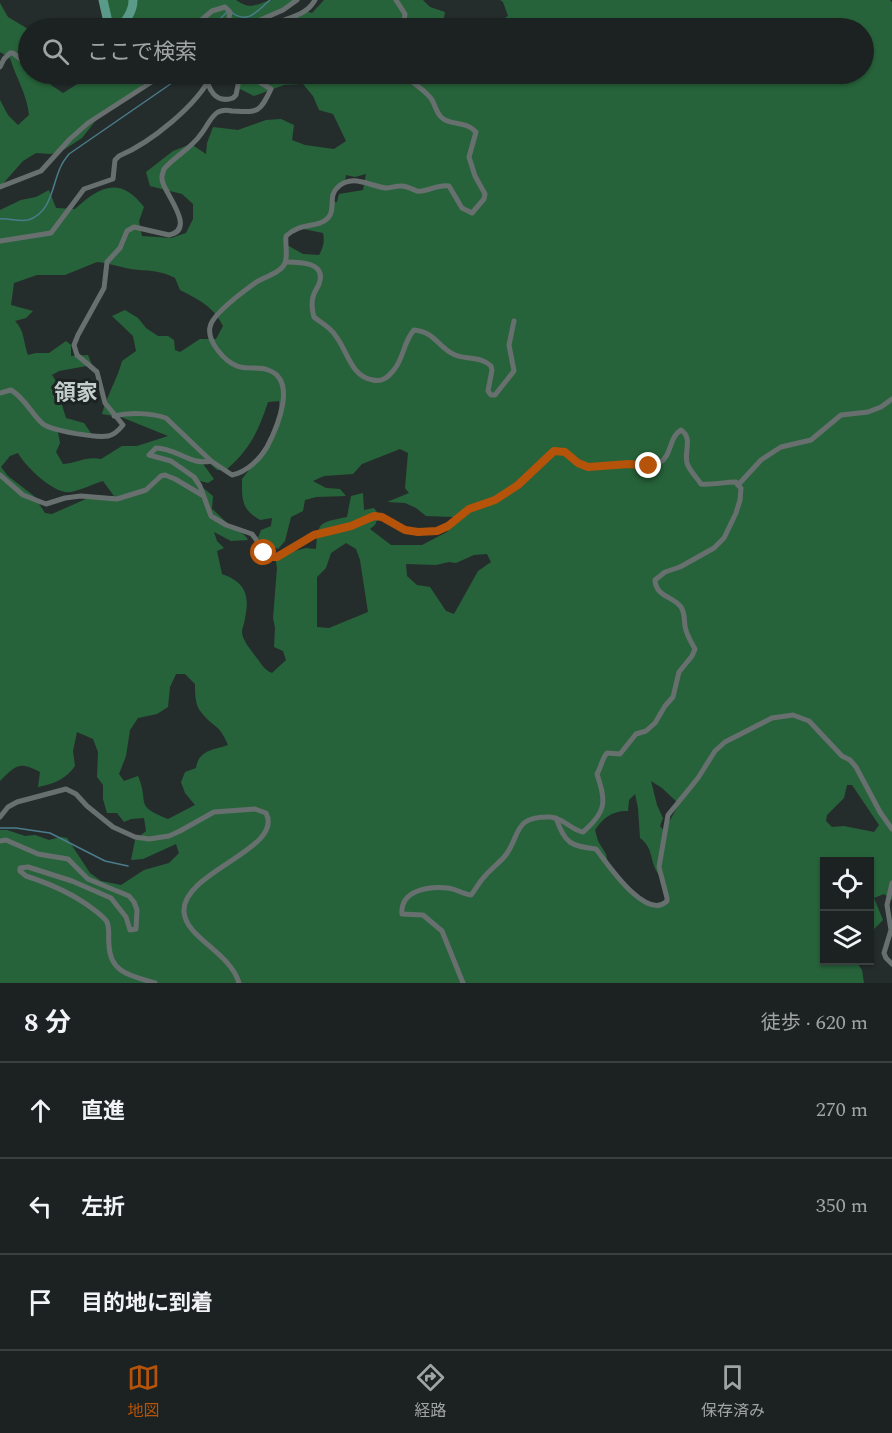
<!DOCTYPE html>
<html lang="ja">
<meta charset="utf-8">
<style>
body{margin:0;font-family:Spectral,"Noto Sans JP",serif;background:#292f2e;color:#f1f3f6}
.controls{position:absolute;right:18px;bottom:18px;display:grid;overflow:hidden;border-radius:0px;box-shadow:0 2px 4px #0004}
.controls button{width:54px;height:54px;display:grid;place-items:center;padding:0;border:0;border-bottom:2px solid #3a3f3f;background:#1c2221;color:#f1f3f6;font:30px sans-serif}
.stop{position:absolute;width:18px;height:18px;margin:-14px;border:4px solid #b45309;border-radius:50%;background:#fff}
.stop.end{background:#b45309;border-color:#fff;box-shadow:0 2px 6px #0008}
.list{margin:0;padding:0;list-style:none}
h2{display:flex;justify-content:space-between;align-items:center;height:78px;margin:0;padding:0 24px;font-size:26px}
h2 small{font-size:20px;font-weight:400;color:#a0a4a5}
.list li{display:grid;grid-template-columns:39px 1fr auto;gap:18px;align-items:center;box-sizing:border-box;height:96px;padding:0 24px;border-top:2px solid #3a3f3f}
.list b{display:block;font-size:22px;white-space:nowrap}
.list em{font-size:20px;font-style:normal;color:#a0a4a5}
.icon{flex:none;width:33px;height:33px;fill:none;stroke:currentColor;stroke-width:2;stroke-linecap:round;stroke-linejoin:round}
.map{position:relative;flex:none;width:892px;height:983px;overflow:hidden}
.search{position:absolute;background:#1c2221;box-shadow:0 2px 4px #0004;left:18px;right:18px;top:18px;height:66px;display:flex;align-items:center;gap:15px;box-sizing:border-box;padding:0 21px;border-radius:33px;color:#a0a4a5;font-size:22px}
.sheet{height:366px;background:#1c2221}
nav{display:flex;justify-content:space-around;align-items:center;box-sizing:border-box;height:84px;border-top:2px solid #3a3f3f;background:#1c2221;font-size:16px;color:#a0a4a5}
nav a{display:grid;justify-items:center;gap:3px}
nav .on{color:#b45309}
.map>svg:first-child{display:block}
.forest{fill:#27633a;fill-rule:evenodd}
.lines{fill:none;stroke-linecap:round;stroke-linejoin:round}
.stream{stroke:#4b7c8b;stroke-width:1.5}
.street{stroke:#67706f;stroke-width:5}
.primary{stroke:#599b88;stroke-width:9}
.route{stroke:#b45309;stroke-width:8}
.labels{text-anchor:middle;stroke-width:6;stroke-linejoin:round;paint-order:stroke}
.quarter-label{font-size:22px;font-weight:bold;fill:#c4cecd;stroke:#1c2322}
</style>
<div class="map">
<svg width="892" height="983" viewBox="0 0 892 983">
<rect width="100%" height="100%" fill="#252d2c"/>
<g class="forest">
<path d="M 102,0 L 236,0 C 252,11 255,4 272,0 C 279,0 288,0 296,0 L 246,28 L 228,28 L 232,23 L 230,14 L 214,28 L 107,28 Z"/>
<path d="M 324,0 L 423,0 L 430,7 L 445,12 L 442,28 L 266,28 L 303,10 L 312,13 Z"/>
<path d="M 500,0 L 890,0 L 892,2 L 892,900 L 884,894 L 874,898 L 883,920 L 873,930 L 870,938 L 870,862 L 824,862 L 824,960 L 856,961 L 862,970 L 864,983 L 0,983 L 0,830 L 7,830 L 25,836 L 35,835 L 49,840 L 61,837 L 67,838 L 90,873 L 101,881 L 121,885 L 144,870 L 169,863 L 179,853 L 176,844 L 143,859 L 131,860 L 135,840 L 146,831 L 144,818 L 131,819 L 124,822 L 117,813 L 107,813 L 103,799 L 103,785 L 97,777 L 98,752 L 93,739 L 77,732 L 73,751 L 75,766 C 66,779 54,784 38,787 L 40,772 C 19,761 16,765 0,781 L 0,210 L 21,200 L 36,197 L 49,190 L 56,208 L 75,209 C 100,186 120,176 144,207 L 139,221 L 142,236 L 171,238 L 186,233 L 193,219 L 193,204 L 182,194 L 150,186 L 146,172 L 173,151 L 191,144 L 206,154 L 207,143 L 213,127 L 238,130 L 266,120 L 281,119 L 294,125 L 292,140 L 305,145 L 334,149 L 346,141 L 333,114 L 319,110 L 313,96 L 303,84 L 284,85 L 254,96 L 240,89 L 239,74 L 864,74 L 864,28 L 493,28 L 495,24 L 508,16 L 503,2 ZM 366,174 L 363,190 L 339,194 L 337,202 L 331,202 L 332,190 L 345,183 L 346,175 L 355,177 ZM 303,229 L 323,233 C 325,242 323,248 319,255 L 303,254 L 287,245 L 285,238 L 292,232 ZM 97,262 C 109,263 120,267 131,269 C 147,271 161,270 175,278 L 180,290 C 199,300 213,306 223,326 L 216,339 L 200,339 L 180,352 L 175,350 L 174,340 L 168,336 L 158,336 L 146,328 L 138,318 L 125,310 L 112,316 L 133,336 L 136,351 L 122,361 C 117,380 107,395 102,414 L 121,417 L 168,436 L 137,446 L 122,446 L 101,459 C 85,456 79,463 63,464 L 56,452 L 60,443 L 58,432 L 76,431 L 93,436 L 84,423 L 66,418 L 62,405 L 63,392 L 52,375 L 59,371 L 92,365 L 88,355 L 71,356 L 71,345 L 66,341 L 49,353 L 36,353 L 28,355 C 23,342 25,331 15,321 L 26,318 L 33,311 L 11,305 L 14,283 L 37,275 L 65,275 ZM 279,401 C 280,408 278,413 276,420 C 269,445 258,458 242,479 C 242,499 241,509 260,520 L 272,518 L 271,526 L 261,530 L 258,538 L 278,549 L 285,541 L 291,517 L 303,511 L 305,500 L 316,497 L 346,496 L 340,489 L 326,488 L 313,481 L 324,476 L 353,474 L 362,464 L 400,449 L 408,453 L 405,488 L 409,493 L 387,502 L 405,503 L 416,508 L 426,516 L 454,517 L 447,532 L 422,545 L 391,545 L 370,529 L 375,525 L 379,515 L 374,508 L 364,510 L 363,493 L 351,496 L 347,517 C 319,523 318,521 316,549 L 306,548 L 275,556 L 277,568 L 273,618 L 275,628 L 274,647 L 283,651 L 286,660 L 272,673 C 264,670 261,663 256,657 C 251,650 242,640 242,632 C 242,628 245,622 245,618 C 250,595 245,582 222,574 L 217,551 L 224,548 L 217,541 L 214,532 L 231,541 L 248,540 C 244,532 239,533 232,527 C 225,522 220,515 212,509 L 213,496 L 201,486 L 200,481 L 208,483 L 214,479 L 201,461 L 207,461 L 217,470 L 226,470 C 250,449 258,432 268,402 ZM 18,453 C 25,466 54,495 71,492 C 81,490 93,484 103,481 L 114,496 L 88,498 L 52,514 L 45,513 L 34,496 L 8,476 L 1,467 L 10,456 ZM 346,543 L 356,549 L 360,560 L 368,612 L 329,628 L 317,627 L 317,577 L 326,568 L 331,553 ZM 487,554 L 491,562 L 478,571 L 454,614 L 446,611 L 430,587 L 417,585 L 407,576 L 406,564 L 436,565 L 449,562 L 456,563 L 474,555 ZM 176,674 L 185,674 L 195,684 C 195,693 195,705 201,712 C 213,728 219,723 228,745 C 215,750 199,749 196,768 L 185,772 L 181,782 L 185,793 L 195,805 L 168,819 C 133,805 150,804 138,776 L 124,781 L 119,774 L 126,756 L 130,730 L 138,718 L 157,714 L 168,707 L 170,687 ZM 651,781 L 662,788 L 679,804 L 664,831 L 660,826 L 663,818 L 657,805 ZM 847,785 L 852,785 L 879,825 L 874,832 L 844,826 L 832,827 L 826,821 L 827,815 L 844,798 ZM 635,794 L 638,808 L 640,838 C 654,849 649,858 657,872 C 661,879 665,885 668,893 L 664,901 L 649,905 L 609,868 L 606,854 L 598,841 L 595,830 C 603,818 613,810 628,811 L 629,800 Z"/>
<path d="M 0,3 L 8,17 L 28,29 L 28,43 L 23,53 L 28,62 L 28,74 L 46,74 L 51,85 L 63,93 L 87,78 L 102,74 L 146,74 L 141,89 L 104,110 L 82,138 L 65,149 L 51,154 L 36,153 L 23,161 L 0,187 L 0,100 L 8,115 L 18,125 L 29,115 C 27,94 16,78 10,58 L 0,52 Z"/>
</g>
<g class="lines">
<g class="stream">
<path d="M 231,12 C 248,25 257,11 270,0"/>
<path d="M 214,28 L 216,23 L 227,12"/>
<path d="M 0,219 C 9,218 19,222 28,220 C 52,213 52,184 61,166 C 63,161 66,158 69,154 L 185,74"/>
<path d="M 0,828 L 16,828 L 50,833 L 105,861 L 128,866"/>
</g>
<g class="street">
<path d="M 396,0 L 405,14 L 403,28"/>
<path d="M 192,28 L 212,11 L 225,7 L 230,12 L 227,28"/>
<path d="M 242,28 L 283,10 L 297,0"/>
<path d="M 267,28 C 284,17 305,18 315,0"/>
<path d="M 0,67 L 4,59 L 10,53 L 13,53 L 28,65"/>
<path d="M 206,74 C 208,89 215,104 233,98 L 236,95 L 238,85 L 236,74"/>
<path d="M 0,187 L 41,171 L 70,139 L 88,123 L 164,74"/>
<path d="M 0,241 L 51,233 L 84,189 L 113,179 L 115,160 L 119,156 C 150,143 198,105 212,74"/>
<path d="M 286,262 C 300,262 327,262 319,284 C 317,289 314,292 313,297 C 311,304 312,310 314,317 C 321,323 330,327 335,335 C 348,351 350,376 373,380 C 382,382 387,378 393,371 C 404,359 403,342 414,330 C 436,332 438,348 455,355 C 467,360 481,356 491,366 L 492,370 L 488,391 L 491,395 L 495,395 L 514,371 L 509,345 L 514,321"/>
<path d="M 0,393 L 11,390 C 26,399 31,414 43,424 C 53,431 96,438 108,436 C 114,435 119,430 123,425 L 105,403 L 97,372 L 77,355 L 74,345 L 78,335 L 104,288 L 107,262 L 120,248 L 127,231 L 134,227 L 169,235 C 196,230 167,196 163,183 C 161,178 162,175 164,169 C 175,156 192,148 201,134 C 207,127 210,117 218,112 C 222,110 228,110 232,111 C 258,112 259,114 271,89 L 256,80 L 251,74"/>
<path d="M 114,416 C 130,412 151,413 166,418 L 211,461 L 232,475 C 247,472 260,459 267,447 C 277,428 298,380 268,370 C 259,366 246,370 237,366 C 224,361 207,341 210,327 C 212,314 244,291 255,283 C 264,277 281,273 285,263 C 288,256 285,244 286,236 C 302,221 317,229 328,218 C 336,210 328,196 337,188 C 352,173 369,186 386,188 C 390,188 395,186 400,186 C 406,185 411,189 417,191 C 426,193 437,184 449,186 L 462,208 L 472,213 L 484,199 L 485,194 L 475,176 L 469,157 L 476,132 C 467,122 456,125 445,120 C 437,116 436,107 432,100 C 426,90 412,84 405,74"/>
<path d="M 211,461 C 191,466 176,448 156,448 L 149,455 L 171,461 L 194,477 L 200,486 L 211,516 L 226,525 L 252,534 L 269,557 L 277,557 L 314,535 L 351,526 L 374,516 L 383,517 L 405,530 L 418,532 L 437,531 L 448,526 L 469,509 L 495,500 L 518,485 L 554,451 C 568,449 572,463 585,466 C 599,470 617,463 632,464 C 640,465 651,468 659,463 C 673,455 668,438 681,430 C 693,438 684,451 687,463 C 689,470 697,478 701,484 C 713,485 724,482 736,482 L 738,485"/>
<path d="M 0,475 L 23,495 L 46,504 L 65,498 L 81,496 L 117,499 L 146,490 L 161,476 L 165,475 L 175,479 L 202,495"/>
<path d="M 738,485 L 761,460 L 781,447 L 811,440 L 841,415 L 868,412 L 881,407 L 892,399"/>
<path d="M 0,817 L 8,807 L 17,802 L 66,789 L 76,794 L 87,806 L 113,827 L 135,837 L 149,839 L 169,836 L 180,831 L 214,812 L 255,809 L 266,813 C 285,849 181,872 184,912 C 186,938 230,952 239,983"/>
<path d="M 556,818 C 565,844 571,846 596,849 C 607,863 646,922 667,901 L 667,898 L 659,867 L 668,815 L 698,778 L 715,751 L 725,742 L 772,718 L 793,715 L 809,721 L 842,756 L 850,760 L 856,767 L 880,812 L 892,829"/>
<path d="M 0,841 L 6,840 L 38,854 L 68,859 L 88,879 L 129,896 L 134,902 L 137,910 L 136,929 L 130,930 L 126,917 L 111,898 L 72,881 L 28,867 L 20,868 L 20,871 L 26,876 C 51,884 72,893 93,909 C 98,913 104,917 107,922 C 110,929 108,938 109,945 C 110,974 133,976 155,983"/>
<path d="M 892,883 L 887,905 L 891,930 L 884,953 L 886,958 L 892,964"/>
<path d="M 463,983 L 442,931 L 423,915 L 402,914 C 400,890 429,886 448,888 C 456,889 463,894 471,895 C 476,889 479,882 485,876 C 491,869 499,863 505,856 C 521,836 512,816 550,817 C 564,818 571,830 583,832 C 607,811 606,802 597,774 C 601,768 602,758 607,753 L 620,754 L 636,734 L 646,731 L 655,723 L 665,706 L 673,697 L 679,672 L 692,656 L 695,649 C 691,642 686,634 685,626 C 684,619 685,613 681,607 C 673,596 656,597 655,580 L 665,572 L 680,567 L 714,548 L 724,538 L 736,513 L 740,500 L 741,488 L 738,485"/>
</g>
<g class="primary">
<path d="M 103,0 L 108,22 L 113,28"/>
<path d="M 116,28 C 126,23 133,11 133,0"/>
</g>
</g>
<g class="lines">
<path class="route" d="M 264,553 L 269,557 L 277,557 L 314,535 L 351,526 L 374,516 L 382,517 L 405,530 L 418,532 L 437,531 L 448,526 L 469,509 L 495,500 L 518,485 L 554,451 L 565,452 L 578,463 L 588,467 L 629,464 L 649,466"/>
</g>
<g class="labels">
<g class="quarter-label">
<text x="76" y="400">領家</text>
</g>
</g>
</svg>
<div class="controls">
<button><svg class="icon" aria-label="locate" viewBox="0 0 24 24"><circle cx="12" cy="12" r="6"/><path d="M12 2v4M12 18v4M2 12h4M18 12h4"/></svg></button>
<button><svg class="icon" aria-label="layers" viewBox="0 0 24 24"><path d="M12 4l9 5-9 5-9-5zM3 14l9 5 9-5"/></svg></button>
</div>
<div class="stop" style="left:264px;top:553px"></div>
<div class="stop end" style="left:649px;top:466px"></div>
<div class="search"><svg class="icon" aria-label="search" viewBox="0 0 24 24"><circle cx="10" cy="10" r="6"/><path d="M15 15l6 6"/></svg>ここで検索</div>
</div>
<section class="sheet">
<h2>8 分<small>徒歩 · 620 m</small></h2>
<ul class="list">
<li><svg class="icon" aria-label="ahead" viewBox="0 0 24 24"><path d="M12 20V5M6 11l6-6 6 6"/></svg><div><b>直進</b></div><em>270 m</em></li>
<li><svg class="icon" aria-label="left" viewBox="0 0 24 24"><path d="M17 20v-9H6M10 6l-5 5 5 5"/></svg><div><b>左折</b></div><em>350 m</em></li>
<li><svg class="icon" aria-label="arrive" viewBox="0 0 24 24"><path d="M6 21V4h12l-3 4 3 4H6"/></svg><div><b>目的地に到着</b></div></li>
</ul>
</section>
<nav>
<a class="on"><svg class="icon" aria-label="map" viewBox="0 0 24 24"><path d="M3 6l6-2 6 2 6-2v14l-6 2-6-2-6 2zM9 4v14M15 6v14"/></svg>地図</a>
<a><svg class="icon" aria-label="directions" viewBox="0 0 24 24"><path d="M12 3l9 9-9 9-9-9zM9 14v-3h6M13 9l2 2-2 2"/></svg>経路</a>
<a><svg class="icon" aria-label="saved" viewBox="0 0 24 24"><path d="M7 4h10v16l-5-4-5 4z"/></svg>保存済み</a>
</nav>
